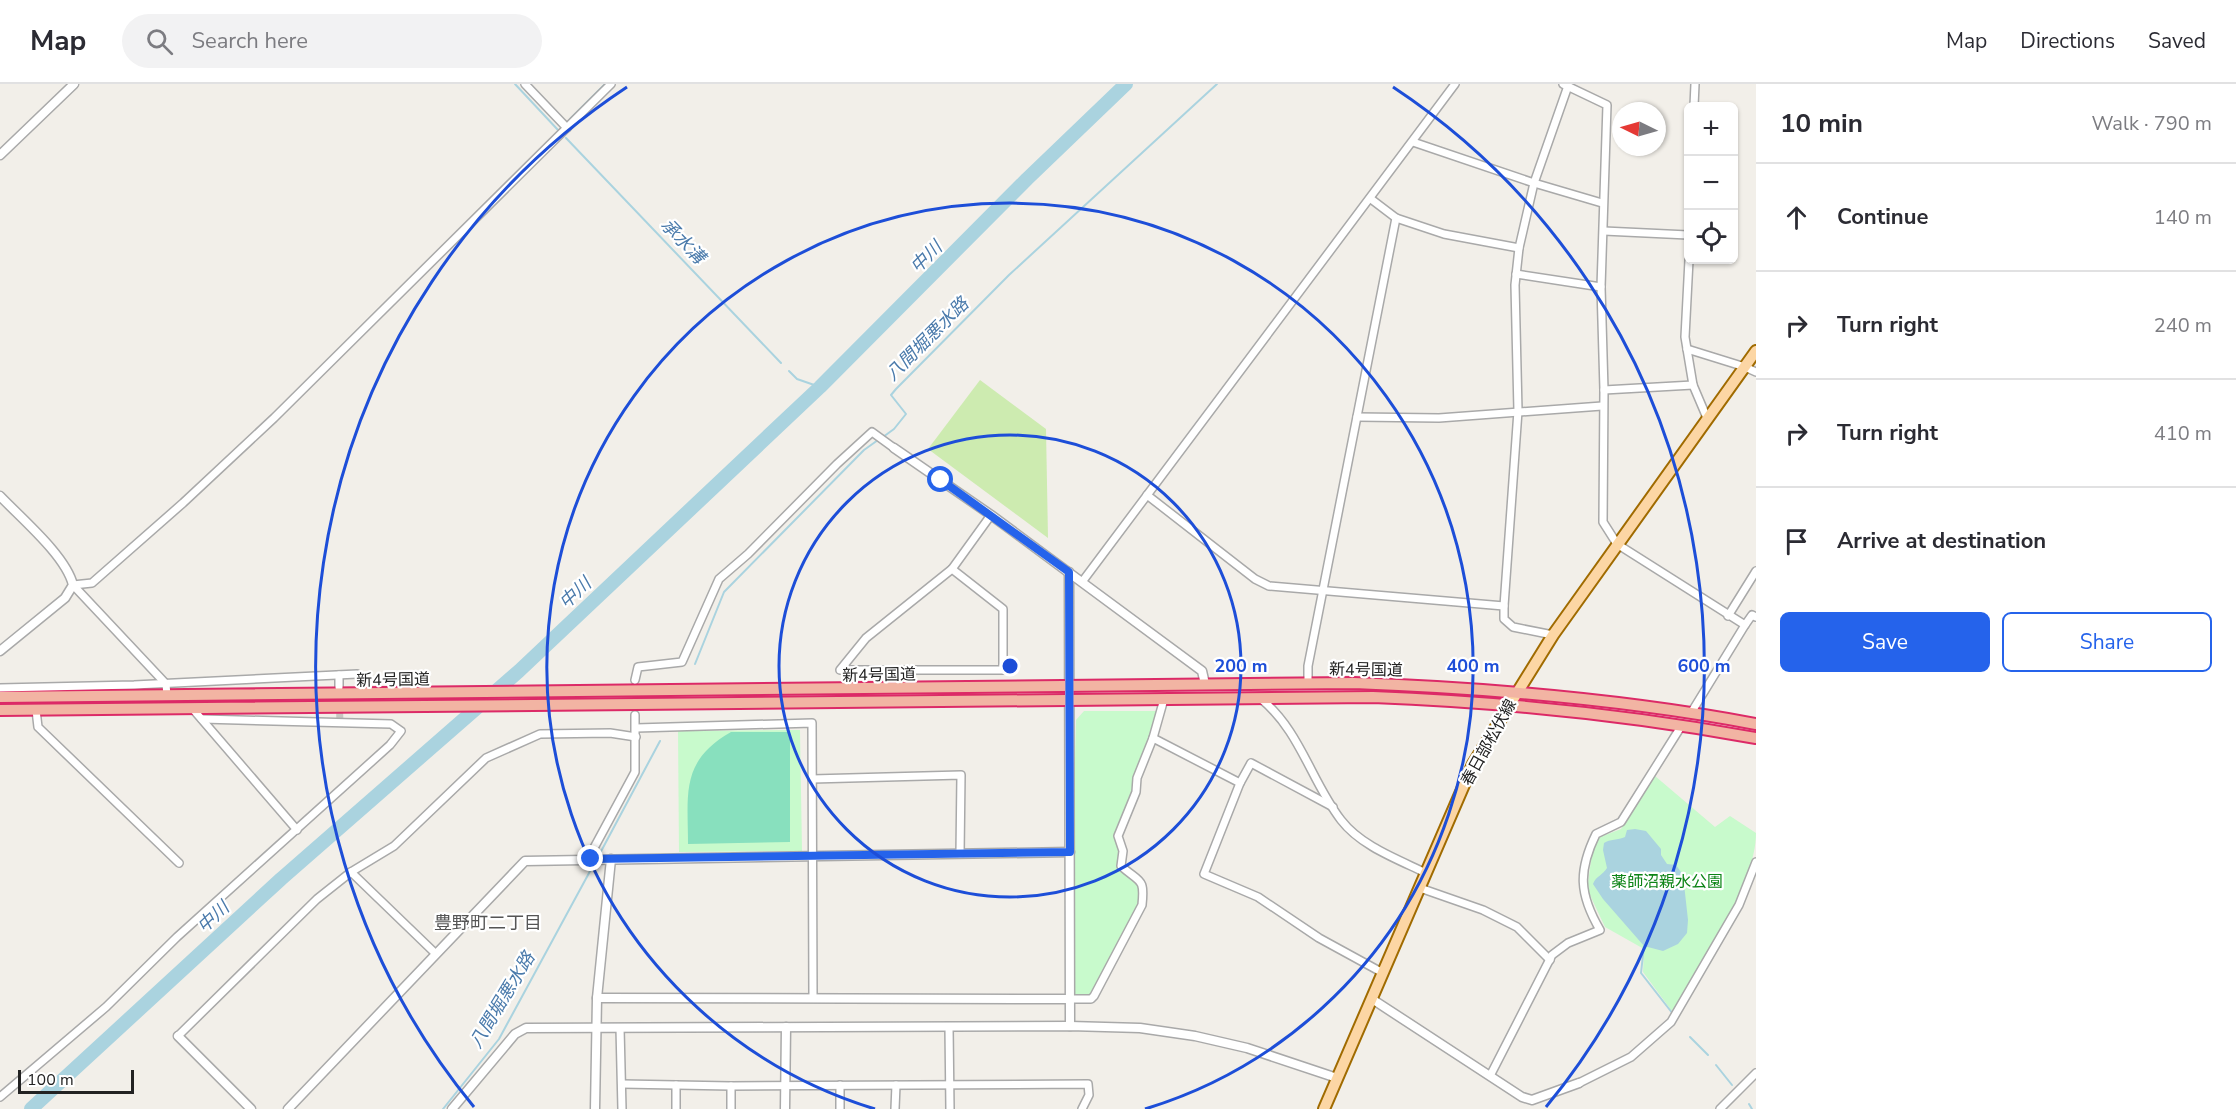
<!DOCTYPE html>
<meta charset="utf-8">
<style>
body{margin:0;font-family:"Nunito Sans","Noto Sans JP",sans-serif;background:#f2f2f3;color:#2b2b33}
.controls{position:absolute;right:18px;top:18px;display:grid;overflow:hidden;border-radius:9px;box-shadow:0 2px 4px #0004}
.controls button{width:54px;height:54px;display:grid;place-items:center;padding:0;border:0;border-bottom:2px solid #e1e1e2;background:#fff;color:#2b2b33;font:30px sans-serif}
.compass{position:absolute;left:1612px;top:18px;width:54px;height:54px;border-radius:50%;background:#fff;box-shadow:0 2px 4px #0004;rotate:275deg}
.scale{position:absolute;left:18px;bottom:15px;width:116px;box-sizing:border-box;padding-left:6px;border:3px solid #222;border-top:0;font-size:16px;line-height:21px;white-space:nowrap;color:#222;-webkit-text-stroke:4px #fff;paint-order:stroke}
.stop{position:absolute;width:18px;height:18px;margin:-14px;border:4px solid #2563eb;border-radius:50%;background:#fff}
.stop.end{background:#2563eb;border-color:#fff;box-shadow:0 2px 6px #0008}
.list{margin:0;padding:0;list-style:none}
h2{display:flex;justify-content:space-between;align-items:center;height:78px;margin:0;padding:0 24px;font-size:26px}
h2 small{font-size:20px;font-weight:400;color:#7c7c81}
.list li{display:grid;grid-template-columns:39px 1fr auto;gap:18px;align-items:center;box-sizing:border-box;height:108px;padding:0 24px;border-top:2px solid #e1e1e2}
.list b{display:block;font-size:22px;white-space:nowrap}
.list em{font-size:20px;font-style:normal;color:#7c7c81}
.actions{display:flex;gap:12px;padding:18px 24px}
.actions a{flex:1;padding:14px 0;border:2px solid #2563eb;border-radius:9px;text-align:center;font-size:21px;color:#2563eb}
.actions .main{background:#2563eb;color:#fff}
.icon{flex:none;width:33px;height:33px;fill:none;stroke:currentColor;stroke-width:2;stroke-linecap:round;stroke-linejoin:round}
.map{position:relative;flex:none;width:1756px;height:1025px;overflow:hidden}
header{display:flex;align-items:center;gap:36px;box-sizing:border-box;height:84px;padding:0 30px;background:#fff;border-bottom:2px solid #e1e1e2}
header strong{font-size:28px}
nav{display:flex;gap:33px;margin-inline-start:auto;font-size:21px}
.search{width:420px;height:54px;background:#f2f2f3;display:flex;align-items:center;gap:15px;box-sizing:border-box;padding:0 21px;border-radius:33px;color:#7c7c81;font-size:22px}
main{display:flex}
aside{flex:1;background:#fff}
.map>svg:first-child{display:block}
.grass{fill:#cdebb0}
.park{fill:#c8facc}
.pitch{fill:#88e0be}
.water{fill:#aad3df}
.lines{fill:none;stroke-linecap:round;stroke-linejoin:round}
.stream{stroke:#aad3df;stroke-width:2}
.river{stroke:#aad3df;stroke-width:14}
.minor-tunnel{stroke:#c8c6c1;stroke-width:7;stroke-dasharray:7 3.5;stroke-linecap:butt}
.minor-casing{stroke:#a9a9a9;stroke-width:10}
.tertiary-casing{stroke:#a9a9a9;stroke-width:11}
.primary-casing{stroke:#a06b00;stroke-width:14}
.trunk-casing{stroke:#dc2a67;stroke-width:14}
.minor{stroke:#fff;stroke-width:7}
.tertiary{stroke:#fff;stroke-width:8}
.primary{stroke:#fcd6a4;stroke-width:10}
.trunk{stroke:#f2b4a3;stroke-width:10}
.route{stroke:#2563eb;stroke-width:8}
.ring{fill:none;stroke:#1d4ed8;stroke-width:3}
.labels{text-anchor:middle;stroke-width:4.5;stroke-linejoin:round;paint-order:stroke}
.street-label{font-size:16px;fill:#222;stroke:#fff}
.park-label{font-size:16px;fill:#0c8416;stroke:#fff}
.water-label{font-size:18px;font-style:italic;fill:#4a7aab;stroke:#fff}
.neighbourhood-label{font-size:18px;fill:#555;stroke:#fff}
.centre{fill:#1d4ed8;stroke:#fff;stroke-width:3}
.ring-label{font-size:18px;text-anchor:middle;font-weight:bold;fill:#1d4ed8;stroke:#fff;stroke-width:4.5;stroke-linejoin:round;paint-order:stroke}
</style>
<header>
<strong>Map</strong>
<div class="search"><svg class="icon" aria-label="search" viewBox="0 0 24 24"><circle cx="10" cy="10" r="6"/><path d="M15 15l6 6"/></svg>Search here</div>
<nav><a>Map</a><a>Directions</a><a>Saved</a></nav>
</header>
<main>
<div class="map">
<svg width="1756" height="1025" viewBox="0 0 1756 1025">
<rect width="100%" height="100%" fill="#f2efe9"/>
<path class="grass" d="M 980,296 L 1046,345 L 1048,454 L 928,365 Z"/>
<g class="park">
<path d="M 1084,627 L 1158,627 L 1133,696 L 1132,708 L 1114,753 L 1119,767 L 1117,783 L 1139,800 L 1140,811 L 1134,831 L 1090,910 L 1087,913 L 1075,912 L 1074,712 L 1076,636 Z"/>
<path d="M 800,646 L 802,767 L 679,768 L 678,647 Z"/>
<path d="M 1655,692 L 1715,743 L 1730,732 L 1756,749 C 1756,801 1700,884 1674,930 L 1643,888 L 1644,865 L 1605,843 L 1589,809 L 1588,799 L 1593,761 L 1600,753 L 1621,745 Z"/>
</g>
<path class="pitch" d="M 731,648 L 790,648 L 790,758 L 688,760 C 688,710 680,677 731,648 Z"/>
<path class="water" d="M 1635,745 L 1646,747 L 1661,765 L 1661,771 L 1667,780 L 1676,781 L 1683,791 L 1688,836 L 1687,849 L 1678,860 L 1663,867 L 1644,862 L 1603,815 L 1593,800 C 1596,792 1603,791 1607,784 L 1603,766 L 1604,759 C 1610,755 1618,756 1625,753 L 1627,746 Z"/>
<g class="lines">
<g class="stream">
<path d="M 515,0 L 558,46"/>
<path d="M 570,35 L 605,0"/>
<path d="M 566,54 L 781,279"/>
<path d="M 789,287 L 797,295 L 820,303"/>
<path d="M 883,353 L 894,345 L 906,330 L 891,311 L 896,305 L 1009,191 L 1217,0"/>
<path d="M 695,580 L 724,508 L 864,366 L 878,356"/>
<path d="M 598,773 L 660,657"/>
<path d="M 1644,862 L 1641,889 L 1673,930"/>
<path d="M 1690,953 L 1708,971"/>
<path d="M 1716,981 L 1732,1001"/>
<path d="M 1749,1020 L 1752,1025"/>
<path d="M 443,1025 L 499,955 L 595,778"/>
</g>
<path class="river" d="M 31,1025 L 281,795 L 519,587 L 820,303 L 1027,95 L 1126,0"/>
<path class="minor-tunnel" d="M 339,607 L 340,640"/>
<g class="minor-casing">
<g id="minor">
<path d="M 525,0 L 567,44"/>
<path d="M 1563,0 L 1607,21 L 1601,203 L 1604,306 L 1603,438 L 1617,460 L 1745,541"/>
<path d="M 1694,22 L 1695,0"/>
<path d="M 1413,58 L 1534,99 L 1602,119"/>
<path d="M 1371,115 L 1396,134 L 1444,150 L 1519,164"/>
<path d="M 1604,147 L 1688,151"/>
<path d="M 1689,176 L 1685,253 L 1693,301 L 1707,334"/>
<path d="M 1516,190 L 1601,203"/>
<path d="M 1687,265 L 1745,283 L 1756,288"/>
<path d="M 1604,306 L 1693,301"/>
<path d="M 1357,333 L 1439,334 L 1602,322"/>
<path d="M 1147,411 L 1255,495 L 1269,502 L 1504,522"/>
<path d="M 952,485 L 1003,525 L 1003,586 L 840,586 L 866,554 Z"/>
<path d="M 952,485 L 991,431"/>
<path d="M 1082,498 L 1455,0"/>
<path d="M 73,501 L 92,499 L 183,419 L 274,334 L 611,0"/>
<path d="M 73,501 L 166,600 L 167,612"/>
<path d="M 1728,532 L 1756,487"/>
<path d="M 1553,551 L 1513,543 L 1504,535 L 1504,522 L 1518,327 L 1515,201 L 1519,164 L 1534,99 L 1568,2"/>
<path d="M 339,591 L 339,603"/>
<path d="M 635,596 L 638,583 L 682,578 L 719,495 L 748,470 L 837,380 L 872,348 L 894,364"/>
<path d="M 1308,599 L 1308,582 L 1396,134"/>
<path d="M 0,604 L 134,601 L 357,590"/>
<path d="M 1260,614 C 1300,646 1311,697 1341,736 C 1361,762 1397,775 1426,789"/>
<path d="M 192,624 L 297,746"/>
<path d="M 36,626 L 38,643 L 179,779"/>
<path d="M 1691,629 L 1745,541 L 1752,531 L 1756,533"/>
<path d="M 636,644 L 812,639 L 813,913"/>
<path d="M 1153,654 L 1240,699"/>
<path d="M 812,695 L 961,691 L 960,770"/>
<path d="M 1333,723 L 1251,679 L 1240,699 L 1204,790 L 1258,813 L 1319,854 L 1383,889"/>
<path d="M 588,775 L 635,688 L 635,631"/>
<path d="M 351,788 L 436,870"/>
<path d="M 1420,804 L 1483,826 L 1517,843 L 1550,876"/>
<path d="M 1070,915 L 1091,915 L 1094,912 L 1142,821 C 1145,793 1140,799 1121,782 L 1123,767 L 1118,752 L 1136,708 L 1137,694 L 1153,654 L 1164,615"/>
<path d="M 949,943 L 950,1025"/>
<path d="M 620,944 L 622,1025"/>
<path d="M 178,952 L 317,815 L 351,788 L 394,762 L 486,674 L 540,650 L 610,649 L 636,653"/>
<path d="M 1490,992 L 1552,871 L 1568,859 L 1600,846 C 1579,810 1578,787 1596,750 L 1621,738 L 1682,641"/>
<path d="M 1579,999 L 1631,973 L 1671,938 L 1739,821 L 1756,778"/>
<path d="M 622,1000 L 731,1002 L 1088,1000 L 1089,1011 L 1082,1025"/>
<path d="M 840,1001 L 840,1025"/>
<path d="M 0,1013 L 106,923 L 177,853 L 390,661 L 401,647 L 391,640 L 202,635"/>
<path d="M 676,1025 L 676,1001"/>
<path d="M 731,1025 L 731,1002"/>
<path d="M 895,1025 L 896,1001"/>
<path d="M 1720,1025 L 1756,989"/>
</g>
</g>
<g class="tertiary-casing">
<g id="tertiary">
<path d="M 0,71 L 74,0"/>
<path d="M 894,364 L 991,431 L 1202,587 L 1205,600"/>
<path d="M 0,412 C 22,435 66,472 73,501 L 65,514 L 0,567"/>
<path d="M 1069,488 L 1070,942"/>
<path d="M 597,914 L 1070,915"/>
<path d="M 1372,915 L 1522,1013 L 1532,1016 L 1579,999"/>
<path d="M 178,952 L 251,1025"/>
<path d="M 288,1025 L 525,777 L 1070,768"/>
<path d="M 452,1025 L 515,950 L 526,944 L 1070,942 L 1140,944 L 1195,952 L 1247,964 L 1337,994"/>
<path d="M 595,1025 L 597,914 L 611,775"/>
<path d="M 785,1025 L 786,943"/>
</g>
</g>
<g class="primary-casing">
<path id="primary" d="M 1324,1025 L 1473,680 L 1553,551 L 1756,267"/>
</g>
<g class="trunk-casing">
<g id="trunk">
<path d="M 0,613 L 1354,599 C 1489,604 1623,615 1756,640"/>
<path d="M 0,626 L 1373,613 C 1502,618 1630,631 1756,654"/>
</g>
</g>
<use href="#minor" class="minor"/>
<use href="#tertiary" class="tertiary"/>
<use href="#primary" class="primary"/>
<use href="#trunk" class="trunk"/>
</g>
<g class="lines">
<path class="route" d="M 591,775 L 1070,768 L 1069,488 L 941,396"/>
</g>
<g class="ring">
<circle cx="1010" cy="582" r="231"/>
<path d="M875 1025A463 463 0 1 1 1145 1025"/>
<path d="M474 1023A694 694 0 0 1 627 3M1393 3A694 694 0 0 1 1546 1023"/>
</g>
<g class="labels">
<g class="street-label">
<text transform="translate(1366 585) rotate(1)" y="6">新4号国道</text>
<text transform="translate(879 590) rotate(-1)" y="6">新4号国道</text>
<text transform="translate(393 595) rotate(-1)" y="6">新4号国道</text>
<text transform="translate(1488 658) rotate(-61)" y="6">春日部松伏線</text>
</g>
<g class="park-label">
<text x="1667" y="803">薬師沼親水公園</text>
</g>
<g class="water-label">
<text transform="translate(683 157) rotate(46)" y="6">承水溝</text>
<text transform="translate(926 173) rotate(-45)" y="6">中川</text>
<text transform="translate(927 255) rotate(-45)" y="6">八間堀悪水路</text>
<text transform="translate(575 509) rotate(-43)" y="6">中川</text>
<text transform="translate(213 833) rotate(-43)" y="6">中川</text>
<text transform="translate(502 916) rotate(-59)" y="6">八間堀悪水路</text>
</g>
<g class="neighbourhood-label">
<text x="488" y="845">豊野町二丁目</text>
</g>
</g>
<circle cx="1010" cy="582" r="9" class="centre"/>
<g class="ring-label">
<text x="1241" y="588">200 m</text>
<text x="1473" y="588">400 m</text>
<text x="1704" y="588">600 m</text>
</g>
</svg>
<div class="controls">
<button>+</button>
<button>−</button>
<button><svg class="icon" aria-label="locate" viewBox="0 0 24 24"><circle cx="12" cy="12" r="6"/><path d="M12 2v4M12 18v4M2 12h4M18 12h4"/></svg></button>
</div>
<svg class="compass" viewBox="-18 -18 36 36"><path d="M0-13l5 13h-10z" fill="#e53935"/><path d="M0 13l5-13h-10z" fill="#7c7c81"/></svg>
<div class="scale">100 m</div>
<div class="stop" style="left:941px;top:396px"></div>
<div class="stop end" style="left:591px;top:775px"></div>
</div>
<aside>
<h2>10 min<small>Walk · 790 m</small></h2>
<ul class="list">
<li><svg class="icon" aria-label="ahead" viewBox="0 0 24 24"><path d="M12 20V5M6 11l6-6 6 6"/></svg><div><b>Continue</b></div><em>140 m</em></li>
<li><svg class="icon" aria-label="right" viewBox="0 0 24 24"><path d="M7 20v-9h11M14 6l5 5-5 5"/></svg><div><b>Turn right</b></div><em>240 m</em></li>
<li><svg class="icon" aria-label="right" viewBox="0 0 24 24"><path d="M7 20v-9h11M14 6l5 5-5 5"/></svg><div><b>Turn right</b></div><em>410 m</em></li>
<li><svg class="icon" aria-label="arrive" viewBox="0 0 24 24"><path d="M6 21V4h12l-3 4 3 4H6"/></svg><div><b>Arrive at destination</b></div></li>
</ul>
<div class="actions"><a class="main">Save</a><a>Share</a></div>
</aside>
</main>
